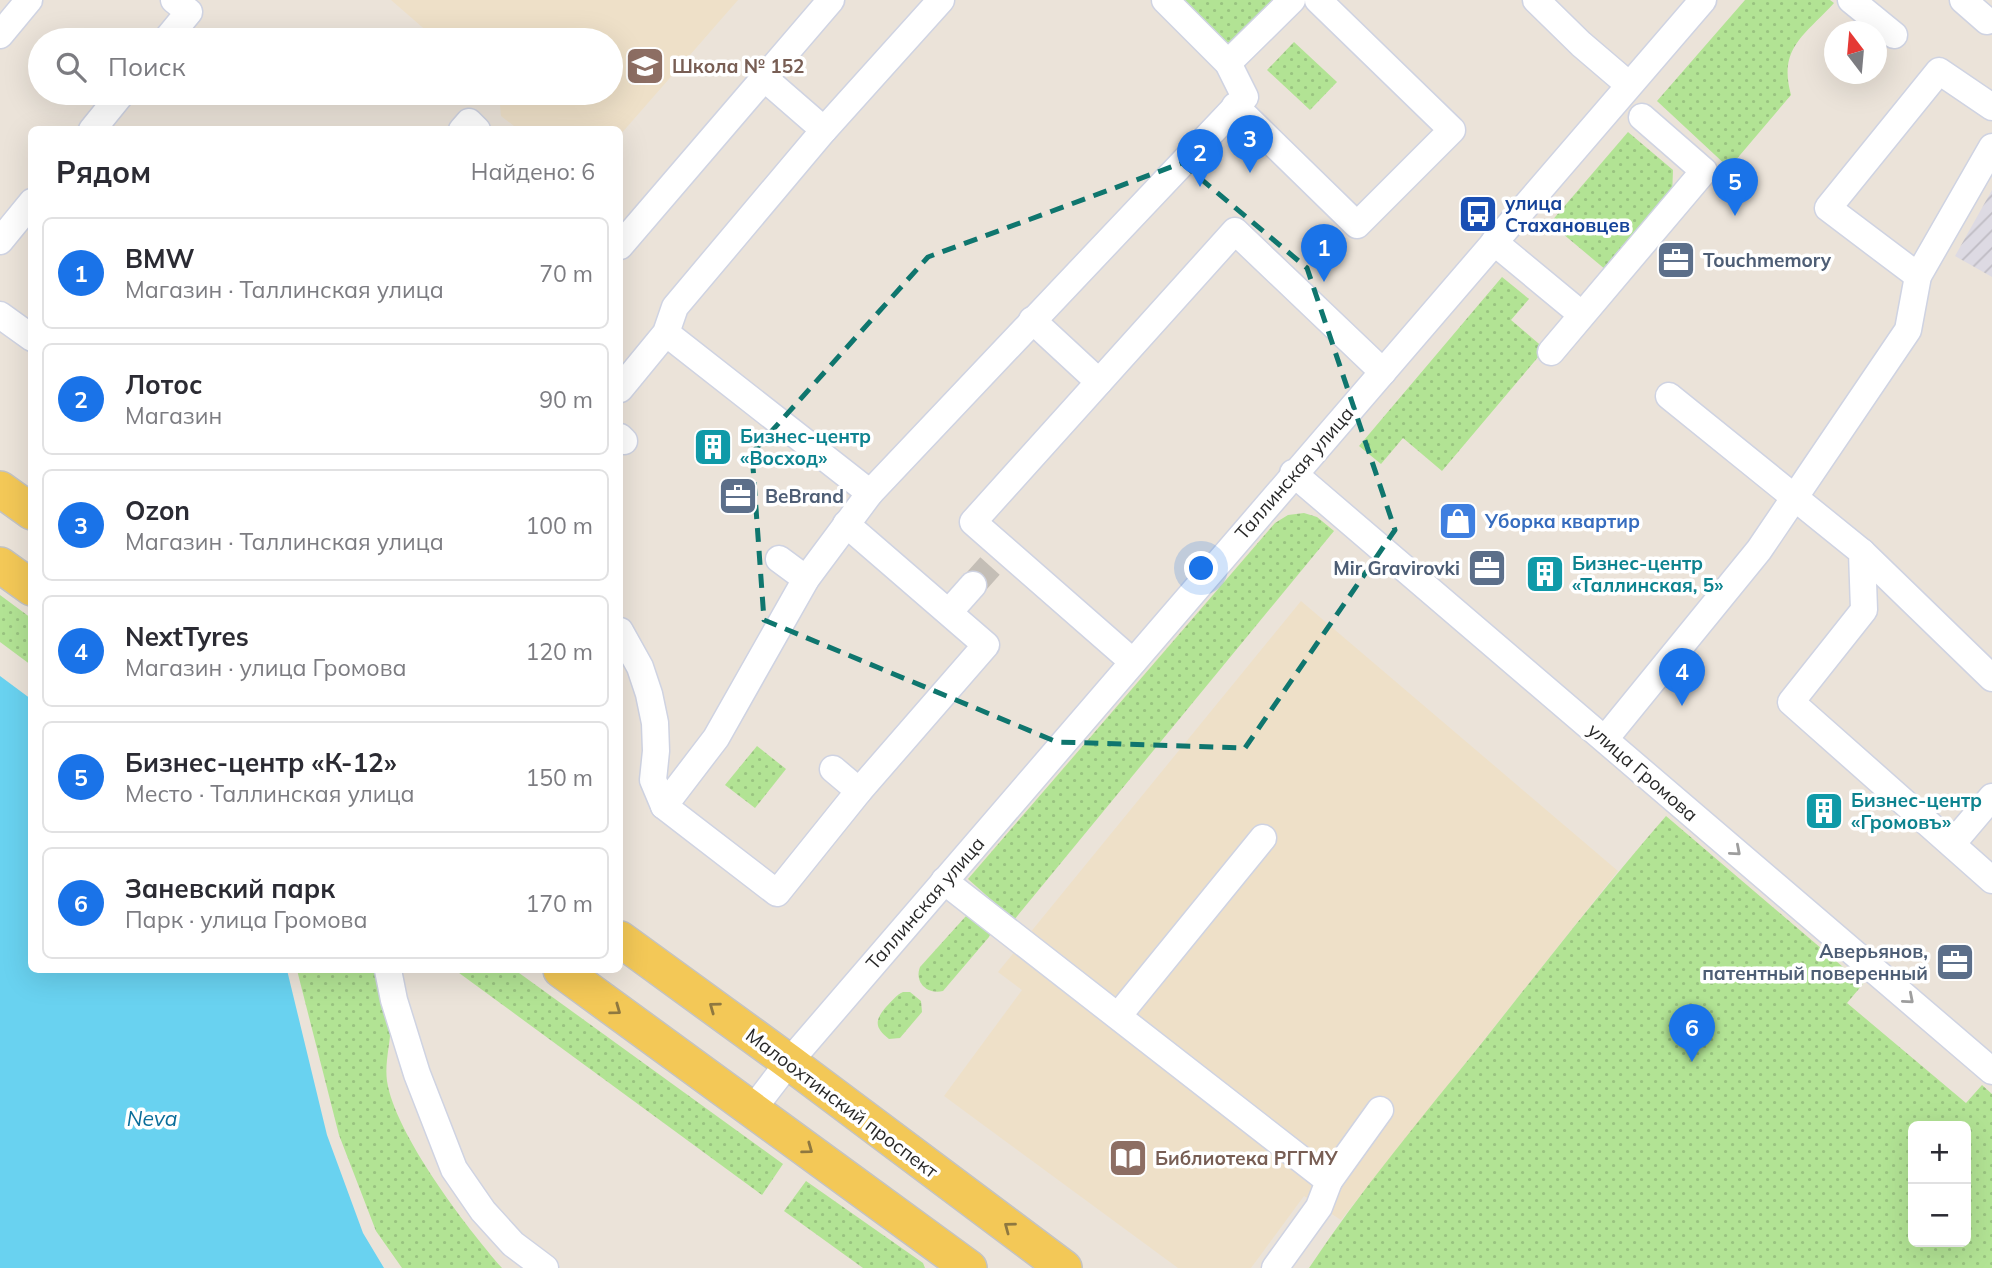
<!DOCTYPE html>
<html lang="ru">
<meta charset="utf-8">
<style>
body{margin:0;font-family:Mulish,sans-serif;background:#f2f2f3;color:#2b2b33}
.controls{position:absolute;right:21px;bottom:21px;display:grid;overflow:hidden;border-radius:10px;box-shadow:0 7px 28px #0002}
.controls button{width:63px;height:63px;display:grid;place-items:center;padding:0;border:0;border-bottom:2px solid #e1e1e2;background:#fff;color:#2b2b33;font:35px sans-serif}
.compass{position:absolute;left:1824px;top:21px;width:63px;height:63px;border-radius:50%;background:#fff;box-shadow:0 7px 28px #0002;rotate:344deg}
.you{position:absolute;left:1202px;top:569px;width:24px;height:24px;margin:-18px;border:5px solid #fff;border-radius:50%;background:#1a73e8;box-shadow:0 0 0 10px #1a73e833}
.badge{display:grid;place-items:center;width:46px;height:46px;border-radius:50%;background:#1a73e8;color:#fff;font-size:23px;font-weight:700}
.pin{position:absolute;translate:-50% -58px;filter:drop-shadow(0 2px 4px #0008)}
.pin::after{content:'';position:absolute;top:37px;width:24px;height:21px;background:inherit;clip-path:polygon(0 0,100% 0,50% 100%)}
.list{margin:0;padding:0;list-style:none}
h2{display:flex;justify-content:space-between;align-items:center;height:91px;margin:0;padding:0 28px;font-size:30px}
h2 small{font-size:23px;font-weight:400;color:#7c7c81}
.list li{display:grid;grid-template-columns:46px 1fr auto;gap:21px;align-items:center;box-sizing:border-box;height:112px;margin:0 14px 14px;padding:0 14px;border:2px solid #e1e1e2;border-radius:10px}
.list b{display:block;font-size:26px;white-space:nowrap}
.list p{margin:0;font-size:23px;white-space:nowrap;color:#7c7c81}
.list em{font-size:23px;font-style:normal;color:#7c7c81}
.icon{flex:none;width:38px;height:38px;fill:none;stroke:currentColor;stroke-width:2;stroke-linecap:round;stroke-linejoin:round}
.map{position:relative;flex:none;width:1992px;height:1268px;overflow:hidden}
.search{position:absolute;background:#fff;box-shadow:0 7px 28px #0002;left:28px;top:28px;width:595px;height:77px;display:flex;align-items:center;gap:18px;box-sizing:border-box;padding:0 24px;border-radius:38px;color:#7c7c81;font-size:26px}
.panel{position:absolute;background:#fff;box-shadow:0 7px 28px #0002;left:28px;top:126px;width:595px;height:847px;border-radius:10px}
.map>svg:first-child{display:block}
.industrial{fill:url(#industrial-furrows)}
.education{fill:#eee0c8}
.grass{fill:url(#grass-dots);fill-rule:evenodd}
.water{fill:#69d2f0}
.lines{fill:none;stroke-linecap:round;stroke-linejoin:round}
.minor-tunnel{stroke:#c4beb6;stroke-width:26;stroke-dasharray:26 13;stroke-linecap:butt}
.minor-casing{stroke:#cfd3e2;stroke-width:29}
.major-casing{stroke:#c3c3c3;stroke-width:38}
.minor{stroke:#fff;stroke-width:26}
.major{stroke:#f3c857;stroke-width:35}
.oneway{stroke:#9e9e9e}
.oneway2{stroke:#8e7840}
.marked{fill:none;stroke:#0f766e;stroke-width:5;stroke-dasharray:14 9;stroke-linejoin:round}
.labels{text-anchor:middle;stroke-width:7;stroke-linejoin:round;paint-order:stroke}
.education-label{font-size:19px;font-weight:bold;fill:#785e54;stroke:#fff;text-anchor:start}
.transit-label{font-size:19px;font-weight:bold;fill:#164399;stroke:#fff;text-anchor:start}
.service-label{font-size:19px;font-weight:bold;fill:#4e5e75;stroke:#fff;text-anchor:start}
.culture-label{font-size:19px;font-weight:bold;fill:#0d838f;stroke:#fff;text-anchor:start}
.street-label{font-size:19px;fill:#282828;stroke:#fff}
.shop-label{font-size:19px;font-weight:bold;fill:#366cbe;stroke:#fff;text-anchor:start}
.water-label{font-size:21px;font-style:italic;fill:#0b6e9a;stroke:#fff}
</style>
<div class="map">
<svg width="1992" height="1268" viewBox="0 0 1992 1268">
<defs>
<pattern id="industrial-furrows" width="10" height="10" patternUnits="userSpaceOnUse" patternTransform="scale(1.75)"><rect width="10" height="10" fill="#dddae3"/><path d="M-1 1l2-2M0 10L10 0M9 11l2-2" fill="none" stroke="#bebbc3"/></pattern>
<pattern id="grass-dots" width="8" height="8" patternUnits="userSpaceOnUse" patternTransform="scale(1.75)"><rect width="8" height="8" fill="#b2e394"/><path d="M2 2h.1M6 6h.1" fill="none" stroke="#99c380" stroke-width="1.8" stroke-linecap="round"/></pattern>
</defs>
<rect width="100%" height="100%" fill="#ebe3d9"/>
<path class="industrial" d="M 1992,190 L 1992,277 L 1955,256 Z"/>
<g class="education">
<path d="M 391,0 L 738,0 L 620,135 L 620,130 L 518,129 L 501,116 L 499,95 L 497,93 L 611,93 L 611,40 L 437,40 Z"/>
<path d="M 1301,601 L 1618,871 L 1341,1220 L 1304,1196 L 1251,1268 L 1178,1268 L 944,1096 L 1022,990 L 998,972 Z"/>
</g>
<g class="grass">
<path d="M 1174,0 L 1278,0 L 1227,51 Z"/>
<path d="M 1745,0 L 1830,0 L 1834,3 C 1804,36 1778,48 1791,95 L 1729,168 L 1657,101 Z"/>
<path d="M 1294,42 L 1337,82 L 1310,110 L 1267,70 Z"/>
<path d="M 1628,132 L 1673,170 L 1672,196 L 1606,270 L 1550,223 Z"/>
<path d="M 1502,277 L 1529,299 L 1511,320 L 1545,349 L 1442,471 L 1403,438 L 1381,464 L 1359,446 Z"/>
<path d="M 1304,513 L 1317,517 L 1334,531 L 1014,920 L 968,879 L 1275,523 L 1288,515 Z"/>
<path d="M 0,595 L 31,618 L 31,665 L 0,642 Z"/>
<path d="M 757,746 L 786,769 L 755,808 L 725,785 Z"/>
<path d="M 1666,816 L 1863,984 L 1847,1003 L 1966,1103 L 1982,1085 L 1992,1094 L 1992,1268 L 1309,1268 C 1361,1190 1422,1117 1481,1044 C 1542,967 1602,890 1666,816 ZM 1913,1126 L 1966,1126 L 1966,1242 L 1913,1242 Z"/>
<path d="M 970,915 L 991,931 L 989,937 L 943,991 C 927,995 914,982 920,967 L 966,916 Z"/>
<path d="M 297,970 L 376,970 C 380,985 387,1001 390,1016 C 393,1037 384,1059 387,1081 C 395,1134 466,1227 502,1268 L 402,1268 L 376,1231 L 339,1135 Z"/>
<path d="M 455,970 L 515,970 L 783,1164 L 762,1195 Z"/>
<path d="M 903,992 L 910,992 L 921,1001 L 922,1012 L 900,1038 L 889,1039 C 875,1028 874,1021 886,1007 C 892,1001 896,995 903,992 Z"/>
<path d="M 806,1181 L 923,1263 L 925,1268 L 863,1268 L 784,1211 Z"/>
</g>
<path class="water" d="M 0,676 L 31,699 L 32,970 L 287,970 L 327,1135 L 363,1233 L 384,1268 L 0,1268 Z"/>
<g class="lines">
<path class="minor-tunnel" d="M 973,585 L 990,566"/>
<g class="minor-casing">
<g id="minor">
<path d="M 1536,0 L 1581,44 L 1629,85"/>
<path d="M 1851,0 L 1894,35"/>
<path d="M 1963,0 L 1987,21"/>
<path d="M 0,35 L 29,0"/>
<path d="M 166,40 L 189,12 L 174,0"/>
<path d="M 1228,63 L 1292,0"/>
<path d="M 763,77 L 824,130"/>
<path d="M 1235,106 L 1357,225 L 1452,130 L 1318,0"/>
<path d="M 92,130 L 122,93"/>
<path d="M 462,130 L 469,122 L 477,130"/>
<path d="M 0,241 L 32,202"/>
<path d="M 1494,242 L 1581,314"/>
<path d="M 620,246 L 831,0"/>
<path d="M 1918,276 L 1828,208 L 1939,71 L 1992,107"/>
<path d="M 0,315 L 32,338"/>
<path d="M 1032,320 L 1099,382"/>
<path d="M 666,333 L 870,493"/>
<path d="M 1551,352 L 1704,171 L 1642,117"/>
<path d="M 620,389 L 666,333 L 675,307 L 824,130 L 941,0"/>
<path d="M 1669,396 L 1862,552 L 1864,610 L 1791,702 L 1992,880"/>
<path d="M 620,437 L 624,441"/>
<path d="M 1293,473 L 1992,1071"/>
<path d="M 1862,552 L 1992,678"/>
<path d="M 779,559 L 806,579"/>
<path d="M 949,612 L 973,585"/>
<path d="M 620,631 L 640,667 L 649,694 L 655,723 L 656,751 L 653,780 L 664,806 L 777,893 L 859,791 L 986,645 L 846,524"/>
<path d="M 1133,662 L 973,522 L 1235,231 L 1383,372"/>
<path d="M 1605,739 L 1759,550 L 1908,330 L 1918,276 L 1992,147"/>
<path d="M 833,769 L 859,791"/>
<path d="M 664,806 L 716,738 L 806,579 L 870,493 L 1245,97 L 1228,63 L 1165,0"/>
<path d="M 1952,844 L 1992,797"/>
<path d="M 944,881 L 1329,1181 L 1319,1207 L 1275,1268"/>
<path d="M 388,970 L 394,1000 L 417,1074 L 454,1169 L 483,1211 L 513,1244 L 545,1268"/>
<path d="M 1118,1016 L 1263,838"/>
<path d="M 753,1109 L 789,1062 L 1703,0"/>
<path d="M 1329,1181 L 1380,1110"/>
</g>
</g>
<g class="major-casing">
<g id="major">
<path d="M 0,489 L 32,512"/>
<path d="M 0,565 L 32,588"/>
<path d="M 620,939 L 789,1062 L 1064,1268"/>
<path d="M 561,970 L 969,1268"/>
</g>
</g>
<use href="#minor" class="minor"/>
<use href="#major" class="major"/>
</g>
<defs><path id="oneway-chevron" d="M-2-3.5L2.5 0L-2 3.5" fill="none" stroke-width="1.6" stroke-linecap="round" stroke-linejoin="round" transform="scale(1.75)"/></defs>
<g class="oneway">
<use href="#oneway-chevron" transform="translate(1736 851) rotate(41)"/>
<use href="#oneway-chevron" transform="translate(1909 999) rotate(41)"/>
</g>
<g class="oneway2">
<use href="#oneway-chevron" transform="translate(714 1007) rotate(-144)"/>
<use href="#oneway-chevron" transform="translate(616 1010) rotate(36)"/>
<use href="#oneway-chevron" transform="translate(808 1149) rotate(36)"/>
<use href="#oneway-chevron" transform="translate(1009 1227) rotate(-143)"/>
</g>
<path class="marked" d="M 1182,163 L 1307,268 L 1395,530 L 1245,748 L 1057,742 L 764,620 L 752,453 L 928,257 Z"/>
<defs>
<g id="school-square" transform="scale(2.0125)"><rect x="-9" y="-9" width="18" height="18" rx="4" fill="#8d6e63" stroke="#fff"/><path d="M0-5L7-2L0 1L-7-2ZM-4 1L0 2.5L4 1V4Q0 6-4 4Z" fill="#fff"/></g>
<g id="bus-square" transform="scale(2.0125)"><rect x="-9" y="-9" width="18" height="18" rx="4" fill="#1a4fb4" stroke="#fff"/><path d="M-5-6H5V4H4V6H2V4H-2V6H-4V4H-5ZM-3.5-4V0h7V-4ZM-3.5 1.2v1.5H-2V1.2ZM2 1.2v1.5H3.5V1.2Z" fill="#fff"/></g>
<g id="office-square" transform="scale(2.0125)"><rect x="-9" y="-9" width="18" height="18" rx="4" fill="#5c6f8a" stroke="#fff"/><path d="M-6-3h4V-5.5h4V-3h4V5H-6ZM-1-4.5V-3h2v-1.5ZM-6 0V1H6V0Z" fill="#fff"/></g>
<g id="building-square" transform="scale(2.0125)"><rect x="-9" y="-9" width="18" height="18" rx="4" fill="#0f9aa8" stroke="#fff"/><path d="M-4-6H4V6H1V3H-1V6H-4ZM-2.5-4.3h1.7v1.8h-1.7ZM.8-4.3h1.7v1.8H.8ZM-2.5-1h1.7V.8h-1.7ZM.8-1h1.7V.8H.8Z" fill="#fff"/></g>
<g id="shop-square" transform="scale(2.0125)"><rect x="-9" y="-9" width="18" height="18" rx="4" fill="#3f7fe0" stroke="#fff"/><path d="M-5-2.5h2.3a2.7 3.5 0 0 1 5.4 0H5L5.5 6h-11ZM-1.5-2.5h3a1.5 2.3 0 0 0-3 0Z" fill="#fff"/></g>
<g id="library-square" transform="scale(2.0125)"><rect x="-9" y="-9" width="18" height="18" rx="4" fill="#8d6e63" stroke="#fff"/><path d="M-6-4Q-3-5.5-.7-3.5V5Q-3 3-6 4ZM6-4Q3-5.5 .7-3.5V5Q3 3 6 4Z" fill="#fff"/></g>
</defs>
<g fill-rule="evenodd">
<use href="#school-square" x="645" y="66"/>
<use href="#bus-square" x="1478" y="214"/>
<use href="#office-square" x="1676" y="260"/>
<use href="#building-square" x="713" y="447"/>
<use href="#office-square" x="738" y="496"/>
<use href="#shop-square" x="1458" y="521"/>
<use href="#office-square" x="1487" y="568"/>
<use href="#building-square" x="1545" y="574"/>
<use href="#building-square" x="1824" y="811"/>
<use href="#office-square" x="1955" y="962"/>
<use href="#library-square" x="1128" y="1158"/>
</g>
<g class="labels">
<g class="education-label">
<text x="672" y="73">Школа № 152</text>
<text x="1155" y="1165">Библиотека РГГМУ</text>
</g>
<g class="transit-label">
<text x="1505" y="210">улица<tspan x="1505" dy="22">Стахановцев</tspan></text>
</g>
<g class="service-label">
<text x="1703" y="267">Touchmemory</text>
<text x="765" y="503">BeBrand</text>
<text x="1460" y="575" text-anchor="end">Mir Gravirovki</text>
<text x="1928" y="958" text-anchor="end">Аверьянов,<tspan x="1928" dy="22">патентный поверенный</tspan></text>
</g>
<g class="culture-label">
<text x="740" y="443">Бизнес-центр<tspan x="740" dy="22">«Восход»</tspan></text>
<text x="1572" y="570">Бизнес-центр<tspan x="1572" dy="22">«Таллинская, 5»</tspan></text>
<text x="1851" y="807">Бизнес-центр<tspan x="1851" dy="22">«Громовъ»</tspan></text>
</g>
<g class="street-label">
<text transform="translate(1294 473) rotate(-49)" y="7">Таллинская улица</text>
<text transform="translate(1643 772) rotate(41)" y="7">улица Громова</text>
<text transform="translate(925 903) rotate(-49)" y="7">Таллинская улица</text>
<text transform="translate(842 1103) rotate(37)" y="7">Малоохтинский проспект</text>
</g>
<g class="shop-label">
<text x="1485" y="528">Уборка квартир</text>
</g>
<g class="water-label">
<text x="152" y="1126">Neva</text>
</g>
</g>
</svg>
<div class="controls">
<button>+</button>
<button>−</button>
</div>
<svg class="compass" viewBox="-18 -18 36 36"><path d="M0-13l5 13h-10z" fill="#e53935"/><path d="M0 13l5-13h-10z" fill="#7c7c81"/></svg>
<div class="you"></div>
<div class="pin badge" style="left:1324px;top:282px">1</div>
<div class="pin badge" style="left:1200px;top:187px">2</div>
<div class="pin badge" style="left:1250px;top:173px">3</div>
<div class="pin badge" style="left:1682px;top:706px">4</div>
<div class="pin badge" style="left:1735px;top:216px">5</div>
<div class="pin badge" style="left:1692px;top:1062px">6</div>
<div class="search"><svg class="icon" aria-label="search" viewBox="0 0 24 24"><circle cx="10" cy="10" r="6"/><path d="M15 15l6 6"/></svg>Поиск</div>
<section class="panel">
<h2>Рядом<small>Найдено: 6</small></h2>
<ul class="list">
<li><span class="badge">1</span><div><b>BMW</b><p>Магазин · Таллинская улица</p></div><em>70 m</em></li>
<li><span class="badge">2</span><div><b>Лотос</b><p>Магазин</p></div><em>90 m</em></li>
<li><span class="badge">3</span><div><b>Ozon</b><p>Магазин · Таллинская улица</p></div><em>100 m</em></li>
<li><span class="badge">4</span><div><b>NextTyres</b><p>Магазин · улица Громова</p></div><em>120 m</em></li>
<li><span class="badge">5</span><div><b>Бизнес-центр «К-12»</b><p>Место · Таллинская улица</p></div><em>150 m</em></li>
<li><span class="badge">6</span><div><b>Заневский парк</b><p>Парк · улица Громова</p></div><em>170 m</em></li>
</ul>
</section>
</div>
